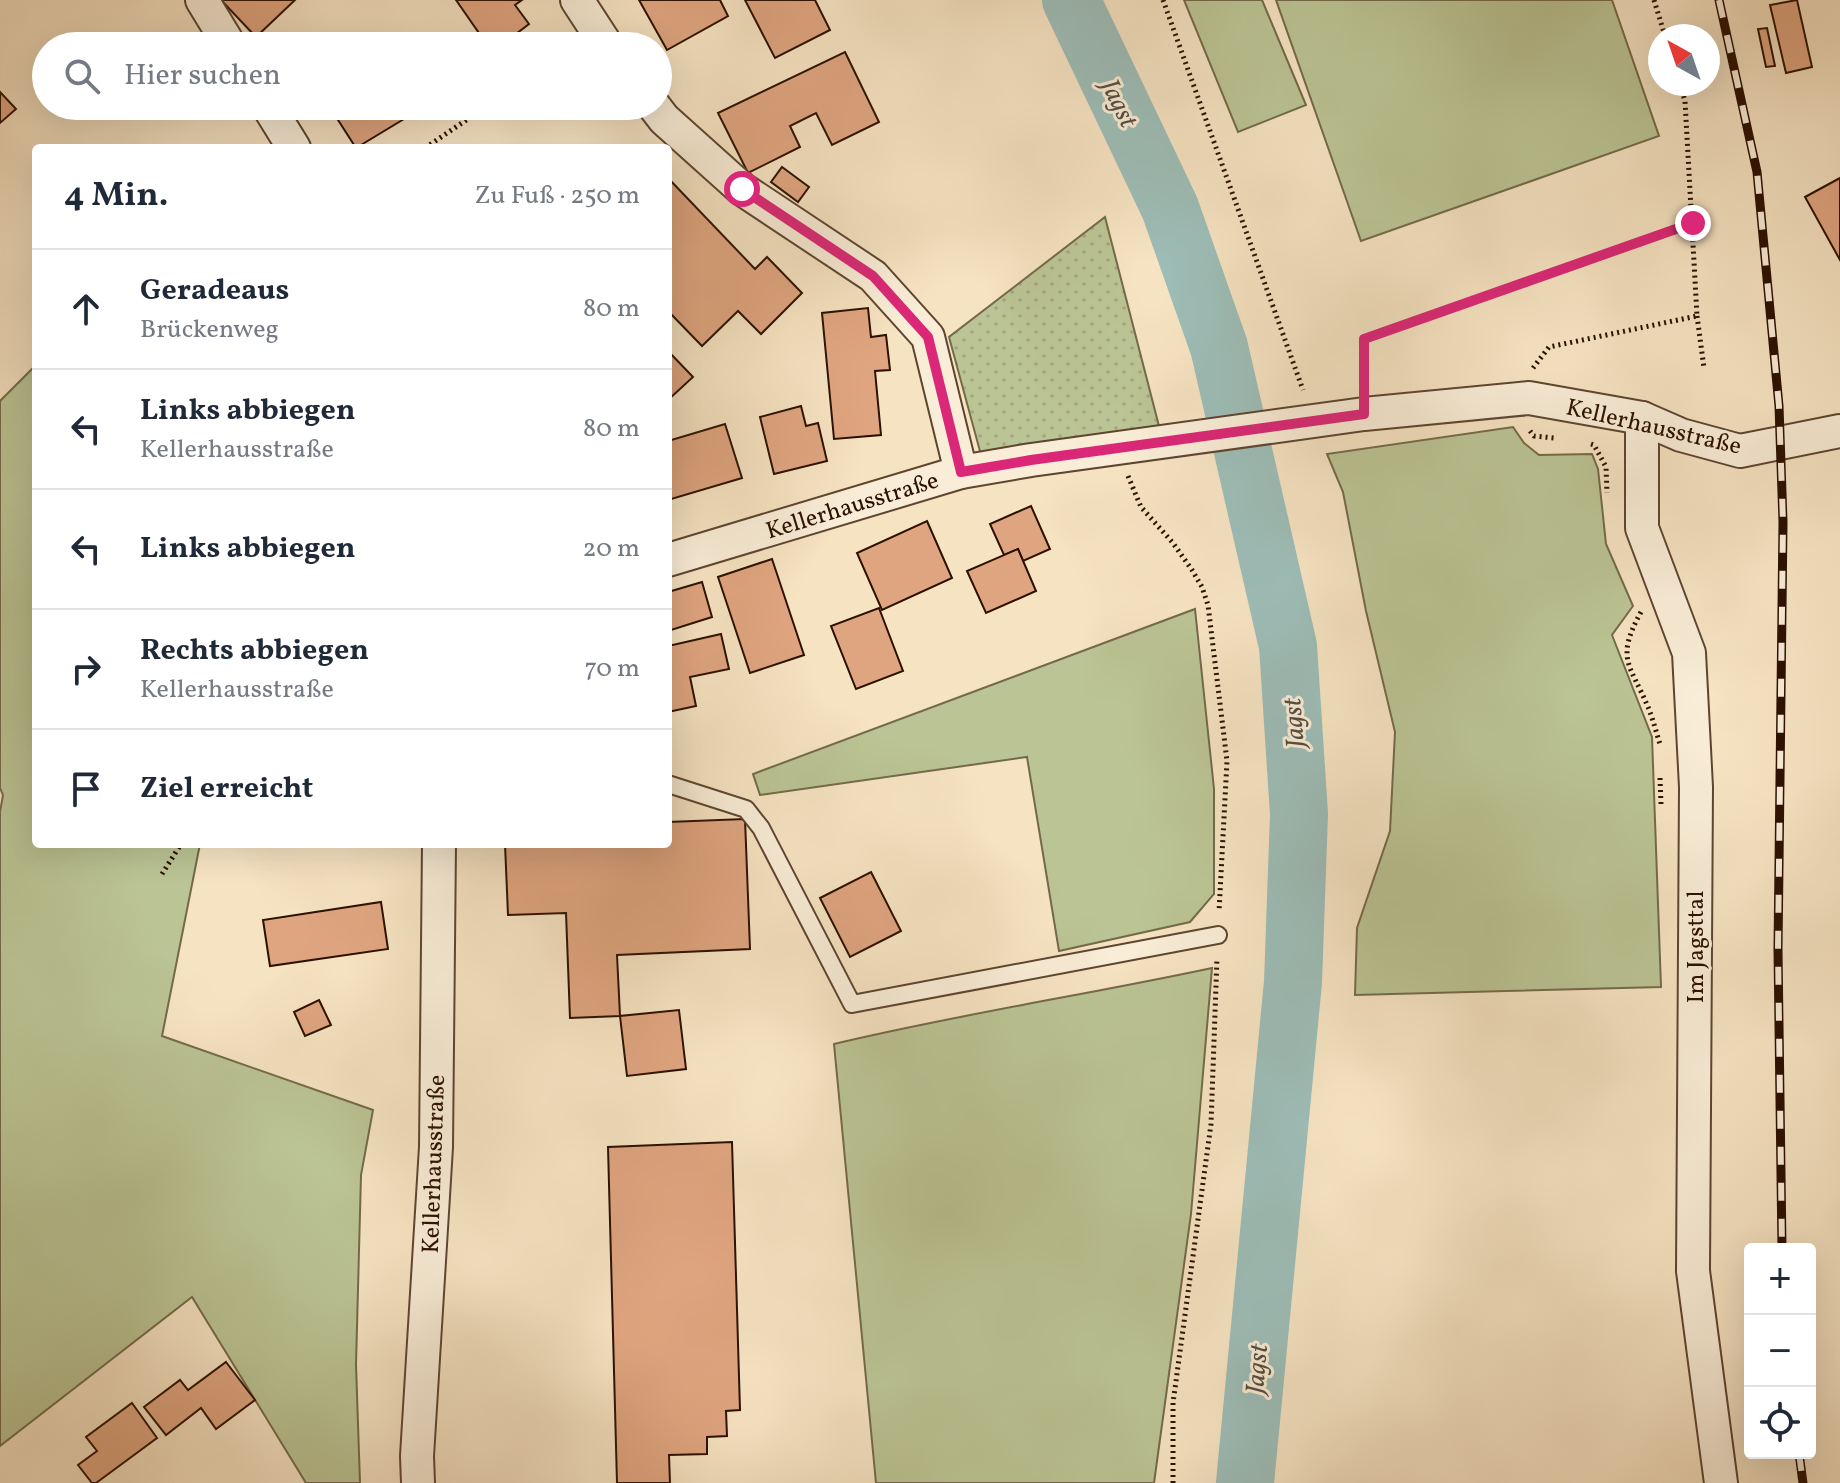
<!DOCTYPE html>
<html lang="de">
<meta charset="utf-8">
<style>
body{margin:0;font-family:Vollkorn,serif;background:#f2f2f3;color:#1f2937}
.controls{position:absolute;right:24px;bottom:24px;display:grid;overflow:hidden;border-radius:8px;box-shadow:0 8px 32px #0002}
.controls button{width:72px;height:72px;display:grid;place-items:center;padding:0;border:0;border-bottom:2px solid #e0e1e3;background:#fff;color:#1f2937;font:40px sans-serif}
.compass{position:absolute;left:1648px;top:24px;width:72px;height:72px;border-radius:50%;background:#fff;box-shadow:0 8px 32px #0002;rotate:320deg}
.stop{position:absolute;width:24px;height:24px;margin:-18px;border:6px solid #db2777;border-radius:50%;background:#fff}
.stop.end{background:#db2777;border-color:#fff;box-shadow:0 2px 8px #0008}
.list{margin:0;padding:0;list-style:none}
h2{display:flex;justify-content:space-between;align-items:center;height:104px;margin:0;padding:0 32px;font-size:34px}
h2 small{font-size:26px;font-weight:400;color:#747a83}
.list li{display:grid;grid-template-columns:52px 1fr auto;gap:24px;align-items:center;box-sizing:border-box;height:120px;padding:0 32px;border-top:2px solid #e0e1e3}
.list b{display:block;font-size:30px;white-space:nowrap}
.list p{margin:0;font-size:26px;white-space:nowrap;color:#747a83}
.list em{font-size:26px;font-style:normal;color:#747a83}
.icon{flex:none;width:44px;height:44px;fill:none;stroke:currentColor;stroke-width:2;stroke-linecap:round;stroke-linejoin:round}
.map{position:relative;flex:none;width:1840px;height:1483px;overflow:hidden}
.search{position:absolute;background:#fff;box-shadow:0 8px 32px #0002;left:32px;top:32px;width:640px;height:88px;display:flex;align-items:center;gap:20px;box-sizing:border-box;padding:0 28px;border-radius:44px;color:#747a83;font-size:30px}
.panel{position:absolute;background:#fff;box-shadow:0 8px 32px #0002;left:32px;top:144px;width:640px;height:704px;border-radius:8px}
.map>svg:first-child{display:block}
.grass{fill:#bbc494;stroke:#746a4a;stroke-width:2}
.park{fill:url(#park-dots);stroke:#746a4a;stroke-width:2}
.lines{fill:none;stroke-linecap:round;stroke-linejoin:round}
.river{stroke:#9dbdb7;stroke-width:58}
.building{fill:#dfa580;stroke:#2c1000;stroke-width:2}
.lane-casing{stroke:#5e4530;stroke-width:20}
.street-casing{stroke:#5e4530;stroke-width:36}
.path{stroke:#2c1000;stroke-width:5;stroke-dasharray:2 4;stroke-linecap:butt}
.lane{stroke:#f9edd7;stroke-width:16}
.street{stroke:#f9edd7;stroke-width:32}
.rail-casing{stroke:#2c1000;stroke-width:9}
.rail{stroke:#f9edd7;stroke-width:6;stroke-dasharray:18;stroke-linecap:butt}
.route{stroke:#db2777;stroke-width:10}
.labels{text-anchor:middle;stroke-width:6;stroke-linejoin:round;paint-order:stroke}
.street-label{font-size:24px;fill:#2c1000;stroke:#f9edd7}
.water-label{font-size:26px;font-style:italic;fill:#544d40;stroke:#f9edd7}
</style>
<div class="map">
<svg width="1840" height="1483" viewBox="0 0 1840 1483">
<defs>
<pattern id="park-dots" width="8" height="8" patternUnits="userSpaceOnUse" patternTransform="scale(2)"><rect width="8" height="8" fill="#bbc494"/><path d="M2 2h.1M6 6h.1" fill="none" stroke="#a1a77e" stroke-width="1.8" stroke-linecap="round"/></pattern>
</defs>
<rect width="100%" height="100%" fill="#f6e3c2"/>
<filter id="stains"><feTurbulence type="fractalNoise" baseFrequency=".0025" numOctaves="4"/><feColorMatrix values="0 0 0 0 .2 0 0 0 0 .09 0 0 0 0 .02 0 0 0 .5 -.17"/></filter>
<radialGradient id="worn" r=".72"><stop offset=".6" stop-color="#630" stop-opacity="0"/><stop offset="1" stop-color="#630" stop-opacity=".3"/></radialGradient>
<g class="grass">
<path d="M 1184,0 L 1262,0 L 1306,105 L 1238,132 Z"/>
<path d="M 1276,0 L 1612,0 L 1659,136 L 1361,241 Z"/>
<path d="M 36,365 L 36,844 L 200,844 L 162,1036 L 373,1110 L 361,1175 L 356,1365 L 360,1483 L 306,1483 L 192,1297 L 0,1446 L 0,812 L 3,795 L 0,788 L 0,401 Z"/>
<path d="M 1513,427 L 1524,443 L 1539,455 L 1592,454 L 1598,469 L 1606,544 L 1633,606 L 1612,635 L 1652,737 L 1661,987 L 1355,995 L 1357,928 L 1390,831 L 1395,732 L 1366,611 L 1343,492 L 1327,454 Z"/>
<path d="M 1195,609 L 1214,789 L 1214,894 L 1190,922 L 1059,951 L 1027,757 L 760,795 L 753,774 Z"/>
<path d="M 1212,968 L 1191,1214 L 1154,1483 L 876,1483 L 834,1044 C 959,1014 1086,995 1212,968 Z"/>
</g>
<path class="park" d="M 1105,217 L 1160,430 L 981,455 L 949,337 Z"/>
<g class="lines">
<path class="river" d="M 1071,0 L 1170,208 L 1219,347 L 1288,646 L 1299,814 L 1293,982 L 1245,1483"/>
</g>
<g class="building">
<path d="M 221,0 L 295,0 L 256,37 Z"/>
<path d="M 456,0 L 522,0 L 515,5 L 529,24 L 500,46 L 488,46 Z"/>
<path d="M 639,0 L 720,0 L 728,16 L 667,50 Z"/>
<path d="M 745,0 L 815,0 L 830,30 L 775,58 Z"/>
<path d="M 1797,0 L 1812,67 L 1786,73 L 1770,5 Z"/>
<path d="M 1767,28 L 1775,66 L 1766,67 L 1758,29 Z"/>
<path d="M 845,52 L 879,122 L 832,145 L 816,113 L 790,126 L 800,147 L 748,173 L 718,113 Z"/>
<path d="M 0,92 L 16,109 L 0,123 Z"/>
<path d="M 336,106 L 396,106 L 404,119 L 356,148 L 331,109 Z"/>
<path d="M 782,167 L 809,187 L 798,202 L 771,182 Z"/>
<path d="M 668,178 L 755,269 L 767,257 L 802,293 L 761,334 L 738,311 L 702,346 L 668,311 Z"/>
<path d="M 1840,178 L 1840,260 L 1805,197 Z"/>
<path d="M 868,308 L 871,337 L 886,335 L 890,370 L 875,371 L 881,435 L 834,439 L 822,313 Z"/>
<path d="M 668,351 L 693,377 L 668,400 Z"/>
<path d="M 801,406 L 806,426 L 818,423 L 827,461 L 774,474 L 760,417 Z"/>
<path d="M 725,424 L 742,478 L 668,500 L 668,441 Z"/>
<path d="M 1031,506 L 1050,549 L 1023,561 L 1018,549 L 1004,555 L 990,524 Z"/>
<path d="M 927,521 L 952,578 L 882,610 L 857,553 Z"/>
<path d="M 1018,549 L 1036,591 L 986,613 L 967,571 Z"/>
<path d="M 772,559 L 804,655 L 750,673 L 718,577 Z"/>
<path d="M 702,582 L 712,617 L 668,631 L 668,592 Z"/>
<path d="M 879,608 L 903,671 L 856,689 L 831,626 Z"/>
<path d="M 721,634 L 729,669 L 690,677 L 696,706 L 668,712 L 668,646 Z"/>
<path d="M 745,819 L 750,949 L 617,955 L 620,1016 L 570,1018 L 566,913 L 508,915 L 505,844 L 668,844 L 668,822 Z"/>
<path d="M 871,872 L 901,931 L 850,957 L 820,898 Z"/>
<path d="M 381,902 L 388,949 L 270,966 L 263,920 Z"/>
<path d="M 319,1000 L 331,1025 L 305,1036 L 294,1012 Z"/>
<path d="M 679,1010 L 686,1069 L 627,1076 L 620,1016 Z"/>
<path d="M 732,1142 L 740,1410 L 726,1411 L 727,1436 L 707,1437 L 707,1454 L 669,1455 L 670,1483 L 617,1483 L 608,1147 Z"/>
<path d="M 226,1362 L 255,1400 L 216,1429 L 201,1408 L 166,1435 L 144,1407 L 180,1380 L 188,1390 Z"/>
<path d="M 132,1403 L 157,1438 L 96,1483 L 92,1483 L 78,1465 L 97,1451 L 86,1437 Z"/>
</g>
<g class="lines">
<g class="lane-casing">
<path id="lane" d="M 668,784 L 746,809 L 761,828 L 852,1004 L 1218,935"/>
</g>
<g class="street-casing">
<g id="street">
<path d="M 202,0 L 230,46"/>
<path d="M 577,0 L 607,46"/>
<path d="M 268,106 L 294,148"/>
<path d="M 654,106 L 664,119 L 742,189 L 873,276 L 928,337 L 961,472"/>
<path d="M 1642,418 L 1642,528 L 1689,653 L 1696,787 L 1693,1271 L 1721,1483"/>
<path d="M 668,560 L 961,472 L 1031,460 L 1364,414 L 1529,398 L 1642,418 L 1681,435 L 1740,451 L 1840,431"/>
<path d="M 418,1483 L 417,1456 L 436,1147 L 439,844"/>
</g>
</g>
<g class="path">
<path d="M 1163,0 L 1303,390"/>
<path d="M 1654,0 L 1665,36"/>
<path d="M 425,148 L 487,106"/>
<path d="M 1697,316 L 1704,368"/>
<path d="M 1533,368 L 1549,347 L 1697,316 L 1685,101 L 1680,84"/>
<path d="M 1364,385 L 1364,339 L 1693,223"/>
<path d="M 1530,431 L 1534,436 L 1554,438"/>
<path d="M 1591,444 L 1594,445 L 1606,467 L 1607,493"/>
<path d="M 1128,476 L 1141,507 L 1173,543 L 1192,570 L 1202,587 L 1208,605 L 1227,761 L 1219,912"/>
<path d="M 1641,612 C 1615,659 1630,664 1648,707 C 1653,719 1656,732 1660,744"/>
<path d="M 1660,778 L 1661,804"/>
<path d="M 162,874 L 181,844"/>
<path d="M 1173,1483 L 1173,1403 L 1211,1124 L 1217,958"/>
</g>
<use href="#lane" class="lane"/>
<use href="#street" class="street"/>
<g class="rail-casing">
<g id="rail">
<path d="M 1719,0 L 1757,172 L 1779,406 L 1783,522 L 1778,950 L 1782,1249"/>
<path d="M 1799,1453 L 1803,1483"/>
</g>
</g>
<use href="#rail" class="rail"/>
</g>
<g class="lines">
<path class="route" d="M 742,189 L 873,276 L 928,337 L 961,472 L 1031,460 L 1364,414 L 1364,339 L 1693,223"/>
</g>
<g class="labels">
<g class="street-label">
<text transform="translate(1654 426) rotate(13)" y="8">Kellerhausstraße</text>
<text transform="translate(852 505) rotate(-17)" y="8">Kellerhausstraße</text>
<text transform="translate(1695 947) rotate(-90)" y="8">Im Jagsttal</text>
<text transform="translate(433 1164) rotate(-88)" y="8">Kellerhausstraße</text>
</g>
<g class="water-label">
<text transform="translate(1120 103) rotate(64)" y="9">Jagst</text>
<text transform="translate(1293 723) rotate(-94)" y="9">Jagst</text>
<text transform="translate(1256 1369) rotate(-85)" y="9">Jagst</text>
</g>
</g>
<rect width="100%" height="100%" filter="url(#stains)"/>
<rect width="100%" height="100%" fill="url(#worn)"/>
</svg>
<div class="controls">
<button>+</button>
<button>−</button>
<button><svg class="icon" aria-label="locate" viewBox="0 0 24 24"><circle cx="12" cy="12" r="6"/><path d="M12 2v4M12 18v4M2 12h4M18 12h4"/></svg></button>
</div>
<svg class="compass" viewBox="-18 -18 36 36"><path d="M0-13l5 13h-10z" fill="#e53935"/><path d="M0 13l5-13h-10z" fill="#747a83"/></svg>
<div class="stop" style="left:742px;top:189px"></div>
<div class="stop end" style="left:1693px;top:223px"></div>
<div class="search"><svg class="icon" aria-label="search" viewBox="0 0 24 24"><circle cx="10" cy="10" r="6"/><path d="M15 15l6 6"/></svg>Hier suchen</div>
<section class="panel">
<h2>4 Min.<small>Zu Fuß · 250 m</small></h2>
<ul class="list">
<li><svg class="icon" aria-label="ahead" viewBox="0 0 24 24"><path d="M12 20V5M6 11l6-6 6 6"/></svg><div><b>Geradeaus</b><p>Brückenweg</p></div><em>80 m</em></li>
<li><svg class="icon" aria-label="left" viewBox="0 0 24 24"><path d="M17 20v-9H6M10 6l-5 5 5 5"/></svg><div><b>Links abbiegen</b><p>Kellerhausstraße</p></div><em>80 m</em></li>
<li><svg class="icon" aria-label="left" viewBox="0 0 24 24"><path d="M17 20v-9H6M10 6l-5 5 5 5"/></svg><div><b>Links abbiegen</b></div><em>20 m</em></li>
<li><svg class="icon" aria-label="right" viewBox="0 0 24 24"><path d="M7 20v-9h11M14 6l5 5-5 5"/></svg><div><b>Rechts abbiegen</b><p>Kellerhausstraße</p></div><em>70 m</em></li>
<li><svg class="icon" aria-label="arrive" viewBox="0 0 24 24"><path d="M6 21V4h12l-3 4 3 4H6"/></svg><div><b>Ziel erreicht</b></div></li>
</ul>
</section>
</div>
